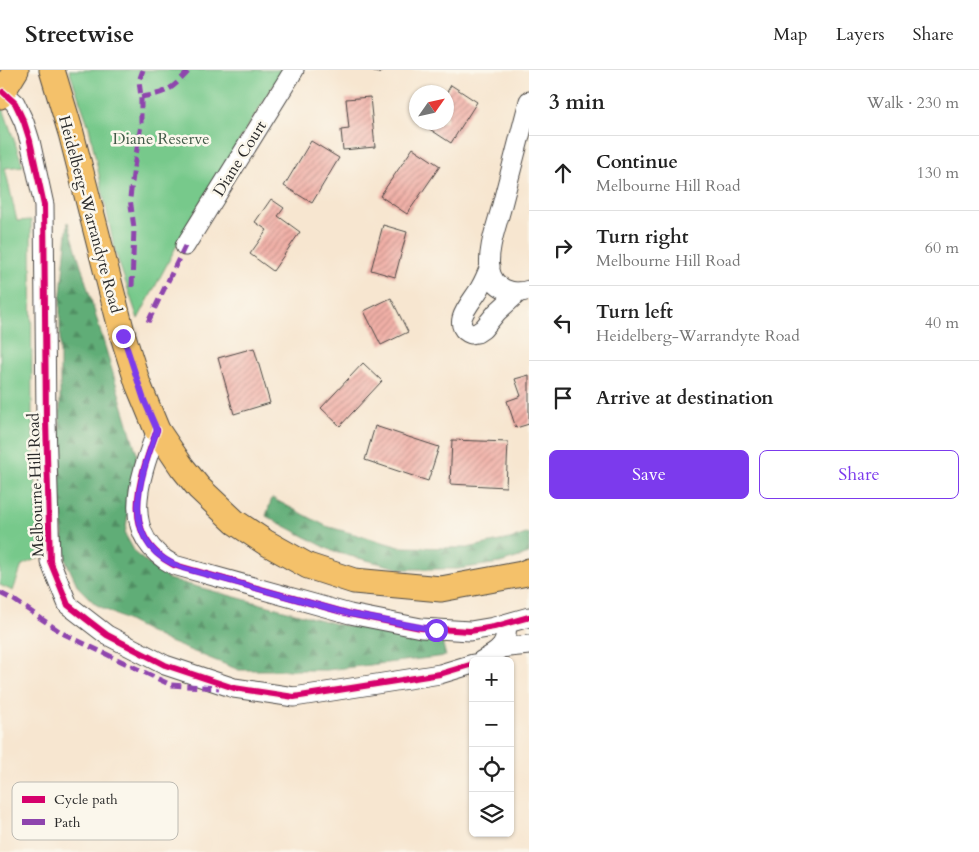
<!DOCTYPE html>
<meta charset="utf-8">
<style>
body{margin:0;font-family:Cardo,serif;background:#f6f6f6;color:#222}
.controls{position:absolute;right:15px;bottom:15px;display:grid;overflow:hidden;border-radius:8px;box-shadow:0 1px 4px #0004}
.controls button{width:45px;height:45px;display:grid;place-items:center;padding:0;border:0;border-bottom:1px solid #e0e0e0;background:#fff;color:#222;font:25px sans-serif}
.compass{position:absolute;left:409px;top:15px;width:45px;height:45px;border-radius:50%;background:#fff;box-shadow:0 1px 4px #0004;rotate:56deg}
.stop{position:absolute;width:15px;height:15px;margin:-11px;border:4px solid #7c3aed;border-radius:50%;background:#fff}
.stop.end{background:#7c3aed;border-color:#fff;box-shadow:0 1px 5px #0008}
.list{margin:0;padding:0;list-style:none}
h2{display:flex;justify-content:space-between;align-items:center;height:65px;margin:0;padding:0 20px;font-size:21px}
h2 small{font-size:16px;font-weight:400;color:#767676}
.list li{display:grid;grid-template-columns:32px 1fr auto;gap:15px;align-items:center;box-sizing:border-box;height:75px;padding:0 20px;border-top:1px solid #e0e0e0}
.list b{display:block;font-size:19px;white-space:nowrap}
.list p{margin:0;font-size:16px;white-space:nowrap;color:#767676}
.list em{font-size:16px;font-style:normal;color:#767676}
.actions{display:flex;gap:10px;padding:15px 20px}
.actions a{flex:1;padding:11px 0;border:1px solid #7c3aed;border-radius:8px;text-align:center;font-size:18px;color:#7c3aed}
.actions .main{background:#7c3aed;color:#fff}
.icon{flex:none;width:28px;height:28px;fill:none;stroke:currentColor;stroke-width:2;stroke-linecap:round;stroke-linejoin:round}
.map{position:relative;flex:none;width:529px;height:782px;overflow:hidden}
header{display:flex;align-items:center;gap:30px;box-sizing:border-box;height:70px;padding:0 25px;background:#fff;border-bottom:1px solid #e0e0e0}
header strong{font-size:24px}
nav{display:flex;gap:28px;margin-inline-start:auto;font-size:18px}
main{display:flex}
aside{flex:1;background:#fff}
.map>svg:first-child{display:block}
.green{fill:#77c98b;stroke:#517a5b}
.forest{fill:url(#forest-firs);stroke:#466c51}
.building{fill:url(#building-hatch)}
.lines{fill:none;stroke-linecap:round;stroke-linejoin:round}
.minor-casing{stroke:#4a4744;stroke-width:21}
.major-casing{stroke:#4a4744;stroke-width:27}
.minor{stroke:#fff;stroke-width:19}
.major{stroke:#f4c16a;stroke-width:25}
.quiet{stroke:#8e44ad;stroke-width:5;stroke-dasharray:10 5;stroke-linecap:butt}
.cycleway-casing{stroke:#fbf7ec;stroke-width:9}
.cycleway{stroke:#d6006c;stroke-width:6}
.route{stroke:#7c3aed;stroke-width:6}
.labels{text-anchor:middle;stroke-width:5;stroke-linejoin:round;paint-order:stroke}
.park-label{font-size:16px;fill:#425a48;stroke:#fbf7ec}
.street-label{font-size:16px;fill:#2b2b2b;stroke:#fbf7ec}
.key{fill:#fbf7ec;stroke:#bdbab2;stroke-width:1}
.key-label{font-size:14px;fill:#2b2b2b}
</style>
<header>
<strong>Streetwise</strong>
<nav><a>Map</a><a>Layers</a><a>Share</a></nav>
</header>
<main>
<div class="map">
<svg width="529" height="782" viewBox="0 0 529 782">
<defs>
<pattern id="forest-firs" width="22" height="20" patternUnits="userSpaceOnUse" patternTransform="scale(1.25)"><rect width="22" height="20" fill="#61ad77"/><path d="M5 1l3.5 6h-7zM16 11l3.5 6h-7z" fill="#508d62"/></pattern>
<pattern id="building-hatch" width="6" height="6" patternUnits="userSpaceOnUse" patternTransform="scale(1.25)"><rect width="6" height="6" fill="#f1b0a7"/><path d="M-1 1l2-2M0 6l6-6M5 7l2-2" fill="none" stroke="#c38f88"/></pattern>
</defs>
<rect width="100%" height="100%" fill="#fbf7ec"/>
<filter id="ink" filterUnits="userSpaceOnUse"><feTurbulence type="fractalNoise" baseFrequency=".02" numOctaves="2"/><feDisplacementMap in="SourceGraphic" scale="10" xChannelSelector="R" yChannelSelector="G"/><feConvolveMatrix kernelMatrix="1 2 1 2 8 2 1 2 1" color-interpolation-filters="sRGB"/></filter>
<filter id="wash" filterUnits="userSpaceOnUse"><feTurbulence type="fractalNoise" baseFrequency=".0096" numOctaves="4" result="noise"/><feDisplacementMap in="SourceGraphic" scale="20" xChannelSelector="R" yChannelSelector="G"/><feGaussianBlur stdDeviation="1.12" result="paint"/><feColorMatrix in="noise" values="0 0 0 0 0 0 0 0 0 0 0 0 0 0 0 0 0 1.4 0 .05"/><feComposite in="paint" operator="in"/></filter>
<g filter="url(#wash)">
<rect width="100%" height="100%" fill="#f7e6d0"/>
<g class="green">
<path d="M 69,0 L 283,0 L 194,143 L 138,249 L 115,181 L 89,57 Z"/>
<path d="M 2,35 L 23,96 L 5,98 L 17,151 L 31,150 L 32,347 L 40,487 L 22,495 L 13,521 L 0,515 L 0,36 Z"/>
</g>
<g class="forest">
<path d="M 68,152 L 137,384 L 125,464 L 136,484 L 168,509 L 336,554 L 442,571 L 446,586 L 327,600 L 239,600 L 167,571 L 95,534 L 78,517 L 66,491 L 60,441 L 60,234 Z"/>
<path d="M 272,428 L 326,456 L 400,477 L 467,478 L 514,468 L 529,463 L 529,484 L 500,493 L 458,499 L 402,499 L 334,482 L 266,446 Z"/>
</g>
<g id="blocks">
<g class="building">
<path d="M 372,0 L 382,0 L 380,4 Z"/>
<path d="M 451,15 L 477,32 L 451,73 L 425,56 L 427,52 L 447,52 L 447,22 Z"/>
<path d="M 370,27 L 375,77 L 343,80 L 341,60 L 349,59 L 346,29 Z"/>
<path d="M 311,71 L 339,88 L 312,133 L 284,116 Z"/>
<path d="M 413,78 L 440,96 L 407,144 L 380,126 Z"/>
<path d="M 271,129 L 284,138 L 278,146 L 300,162 L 273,201 L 250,184 L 267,160 L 255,152 Z"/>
<path d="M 383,155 L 407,162 L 395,207 L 371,200 Z"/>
<path d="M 391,228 L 408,262 L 381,275 L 364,241 Z"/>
<path d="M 254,278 L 270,333 L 234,344 L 218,288 Z"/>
<path d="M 363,293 L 382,311 L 340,356 L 321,338 Z"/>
<path d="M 529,305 L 529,354 L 516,358 L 507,331 L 521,326 L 515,309 Z"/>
<path d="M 375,356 L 439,377 L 428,411 L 365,390 Z"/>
<path d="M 452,370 L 508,372 L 506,417 L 450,414 Z"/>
</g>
</g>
</g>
<g filter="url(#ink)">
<use href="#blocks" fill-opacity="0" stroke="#4a4744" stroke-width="1"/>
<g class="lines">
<g class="minor-casing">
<g id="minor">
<path d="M 3,22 L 15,33 L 24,52 L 30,71 L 44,135 L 46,350 L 50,491 L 68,535 L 107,565 L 165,595 L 234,618 L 294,627 L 440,604 L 473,594"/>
<path d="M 529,31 C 520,66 511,101 502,135 C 497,155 487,179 490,200 C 493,218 513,226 529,220"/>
<path d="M 185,176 L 294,0"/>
<path d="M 490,196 C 487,204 484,211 480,218 C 473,231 448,255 471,264 L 477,263 L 483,259 L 497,242 L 519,222"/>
<path d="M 157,360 C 140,407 117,465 174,495 L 350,544 L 421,558 L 470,561 L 494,557 L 529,547"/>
<path d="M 500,578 L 529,575"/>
<path d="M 481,591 C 501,580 506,577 507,554"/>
</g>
</g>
<g class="major-casing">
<g id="major">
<path d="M 52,0 L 71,63 L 123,266 L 138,314 L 157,360 L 182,397 L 199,418 L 235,452 L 265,472 L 308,496 L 354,511 L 441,519 L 522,504 L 529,501"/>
<path d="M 0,26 L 16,0"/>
</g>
</g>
<use href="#minor" class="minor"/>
<use href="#major" class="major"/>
<g class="quiet">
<path d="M 141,27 C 169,23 171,19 190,0"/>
<path d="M 132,217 L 134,158 L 130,128 L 134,97 L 141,55 L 141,27 L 139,11 L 143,0"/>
<path d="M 148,252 L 185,176"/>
<path d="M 0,523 L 14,530 L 62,563 L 171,615 L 219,618"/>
</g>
<g class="cycleway-casing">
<g id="cycleway">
<path d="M 3,22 L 15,33 L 24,52 L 30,71 L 44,135 L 46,350 L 50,491 L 68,535 L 107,565 L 165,595 L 234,618 L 294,627 L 440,604 L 473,594"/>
<path d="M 157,360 C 140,407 117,465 174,495 L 350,544 L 421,558 L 470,561 L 494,557 L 529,547"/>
</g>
</g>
<use href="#cycleway" class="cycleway"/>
</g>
</g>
<g class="lines" filter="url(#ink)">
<path class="route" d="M 123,266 L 144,330 L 157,360 C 139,410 116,475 183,498 L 350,544 L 436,560"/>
</g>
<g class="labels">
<g class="park-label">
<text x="161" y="74">Diane Reserve</text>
</g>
<g class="street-label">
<text transform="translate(239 88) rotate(-58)" y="6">Diane Court</text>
<text transform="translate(91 144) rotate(75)" y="6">Heidelberg-Warrandyte Road</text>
<text transform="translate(35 415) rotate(-92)" y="6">Melbourne Hill Road</text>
</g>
</g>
<rect x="12" y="712" width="166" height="58" rx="8" class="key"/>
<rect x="22" y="726" width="23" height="7" fill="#d6006c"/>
<rect x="22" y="749" width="23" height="6" fill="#8e44ad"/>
<g class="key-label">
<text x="54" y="734">Cycle path</text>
<text x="54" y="757">Path</text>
</g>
</svg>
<div class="controls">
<button>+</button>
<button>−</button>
<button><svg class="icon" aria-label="locate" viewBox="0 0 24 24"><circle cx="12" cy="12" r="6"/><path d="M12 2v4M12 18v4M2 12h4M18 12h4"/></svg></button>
<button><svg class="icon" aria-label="layers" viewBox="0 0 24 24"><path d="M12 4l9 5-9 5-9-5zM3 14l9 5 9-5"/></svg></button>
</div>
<svg class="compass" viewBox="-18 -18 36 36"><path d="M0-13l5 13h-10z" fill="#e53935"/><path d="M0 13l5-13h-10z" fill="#767676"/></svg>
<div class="stop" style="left:436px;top:560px"></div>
<div class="stop end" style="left:123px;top:266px"></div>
</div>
<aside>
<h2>3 min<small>Walk · 230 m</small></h2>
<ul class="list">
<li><svg class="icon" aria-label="ahead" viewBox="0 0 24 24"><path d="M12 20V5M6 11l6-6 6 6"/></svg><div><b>Continue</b><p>Melbourne Hill Road</p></div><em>130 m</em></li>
<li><svg class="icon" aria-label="right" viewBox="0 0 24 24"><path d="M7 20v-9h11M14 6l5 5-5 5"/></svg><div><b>Turn right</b><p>Melbourne Hill Road</p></div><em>60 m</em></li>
<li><svg class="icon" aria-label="left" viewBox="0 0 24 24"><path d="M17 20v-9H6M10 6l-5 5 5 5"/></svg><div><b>Turn left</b><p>Heidelberg-Warrandyte Road</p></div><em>40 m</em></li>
<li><svg class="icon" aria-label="arrive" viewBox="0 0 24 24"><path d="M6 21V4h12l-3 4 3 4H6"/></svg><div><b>Arrive at destination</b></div></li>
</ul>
<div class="actions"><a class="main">Save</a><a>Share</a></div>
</aside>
</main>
